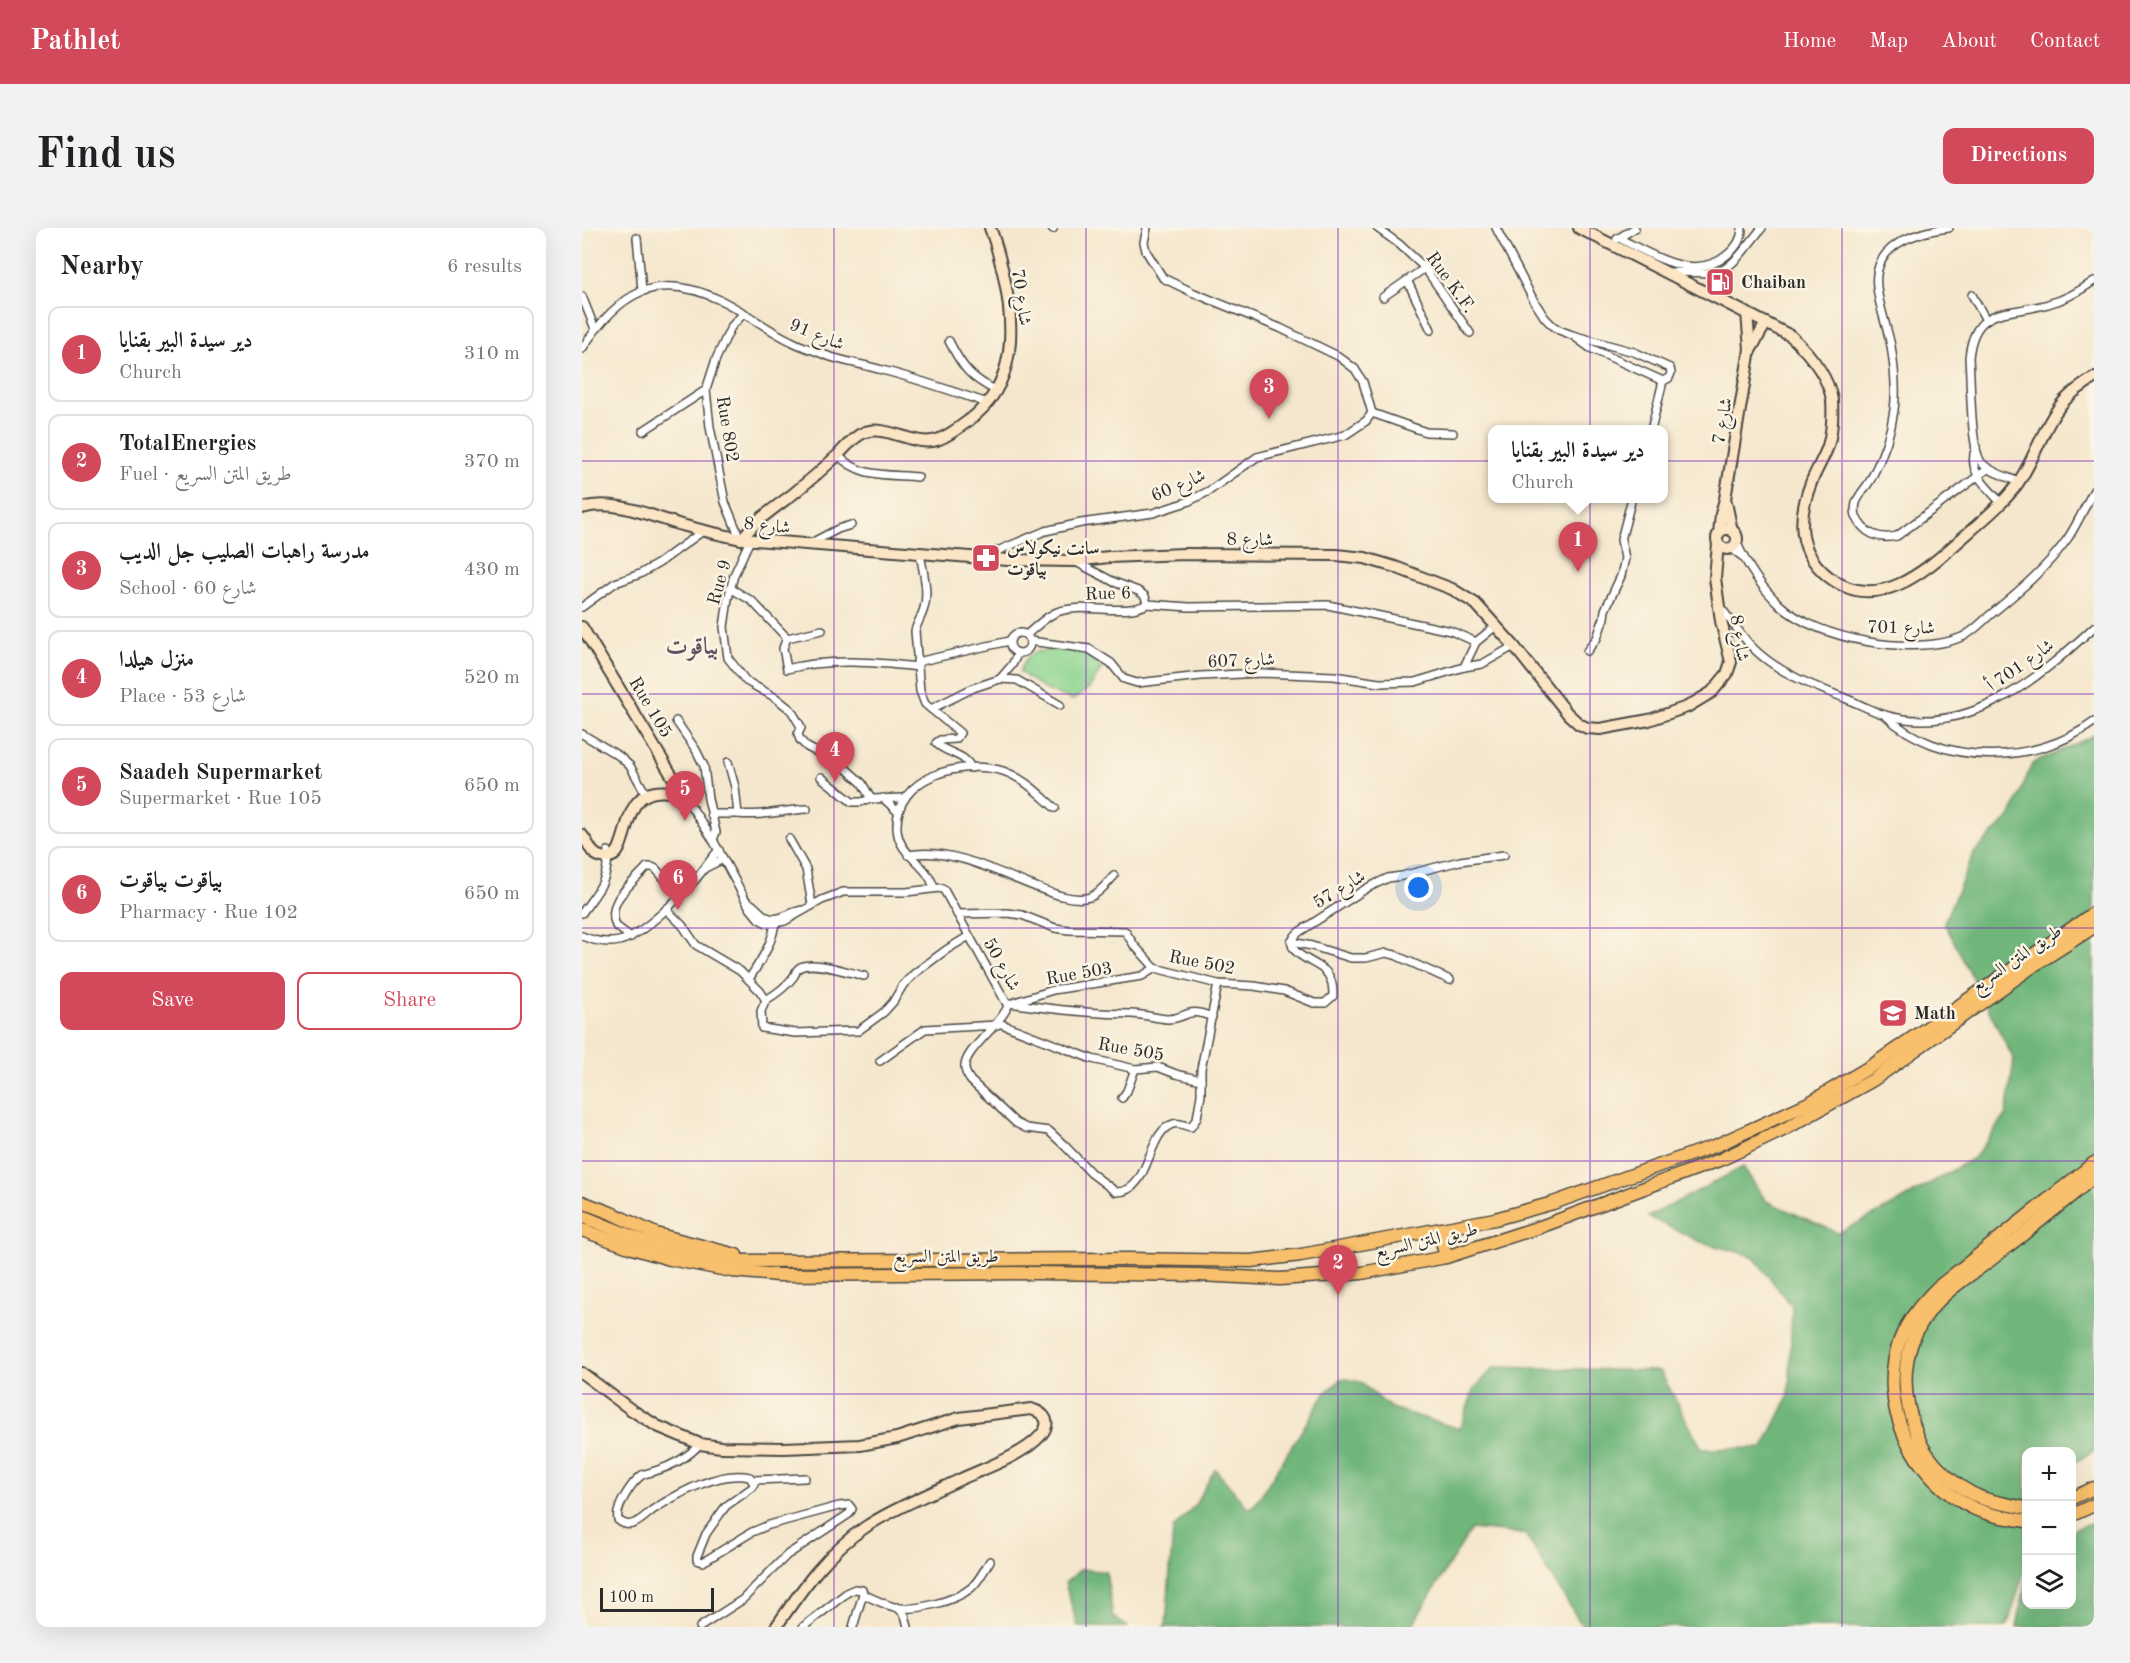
<!DOCTYPE html>
<meta charset="utf-8">
<style>
body{margin:0;font-family:"Old Standard TT",Amiri,serif;background:#f2f2f2;color:#202124}
.controls{position:absolute;right:18px;bottom:18px;display:grid;overflow:hidden;border-radius:12px;box-shadow:0 6px 24px #0002}
.controls button{width:54px;height:54px;display:grid;place-items:center;padding:0;border:0;border-bottom:2px solid #e0e0e0;background:#fff;color:#202124;font:30px sans-serif}
.scale{position:absolute;left:18px;bottom:15px;width:114px;box-sizing:border-box;padding-left:6px;border:3px solid #2b2b2b;border-top:0;font-size:16px;line-height:21px;white-space:nowrap;color:#2b2b2b;-webkit-text-stroke:4px #fcf5e5;paint-order:stroke}
.you{position:absolute;left:837px;top:660px;width:21px;height:21px;margin:-15px;border:4px solid #fff;border-radius:50%;background:#1a73e8;box-shadow:0 0 0 9px #1a73e833}
.badge{display:grid;place-items:center;width:39px;height:39px;border-radius:50%;background:#d1495b;color:#fff;font-size:20px;font-weight:700}
.pin{position:absolute;translate:-50% -50px;filter:drop-shadow(0 2px 3px #0008)}
.pin::after{content:'';position:absolute;top:32px;width:21px;height:18px;background:inherit;clip-path:polygon(0 0,100% 0,50% 100%)}
.popup{position:absolute;left:906px;top:197px;width:180px;height:78px;box-sizing:border-box;display:grid;place-content:center;border-radius:12px;background:#fff;filter:drop-shadow(0 2px 4px #0005);font-size:20px;white-space:nowrap;color:#757577}
.popup b{font-size:22px;color:#202124}
.popup::after{content:'';position:absolute;left:50%;top:100%;margin-left:-12px;border:12px solid transparent;border-top-color:#fff}
.list{margin:0;padding:0;list-style:none}
h2{display:flex;justify-content:space-between;align-items:center;height:78px;margin:0;padding:0 24px;font-size:26px}
h2 small{font-size:20px;font-weight:400;color:#757577}
.list li{display:grid;grid-template-columns:39px 1fr auto;gap:18px;align-items:center;box-sizing:border-box;height:96px;margin:0 12px 12px;padding:0 12px;border:2px solid #e0e0e0;border-radius:12px}
.list b{display:block;font-size:22px;white-space:nowrap}
.list p{margin:0;font-size:20px;white-space:nowrap;color:#757577}
.list em{font-size:20px;font-style:normal;color:#757577}
.actions{display:flex;gap:12px;padding:18px 24px}
.actions a{flex:1;padding:14px 0;border:2px solid #d1495b;border-radius:12px;text-align:center;font-size:21px;color:#d1495b}
.actions .main{background:#d1495b;color:#fff}
.icon{flex:none;width:33px;height:33px;fill:none;stroke:currentColor;stroke-width:2;stroke-linecap:round;stroke-linejoin:round}
.map{position:relative;flex:none;width:1512px;height:1399px;overflow:hidden;border-radius:12px}
header{display:flex;align-items:center;gap:36px;box-sizing:border-box;height:84px;padding:0 30px;background:#d1495b;color:#fff}
header strong{font-size:28px}
nav{display:flex;gap:33px;margin-inline-start:auto;font-size:21px}
.intro{display:flex;align-items:center;justify-content:space-between;box-sizing:border-box;height:144px;padding:0 36px}
h1{margin:0;font-size:42px}
.button{padding:15px 27px;border-radius:12px;background:#d1495b;color:#fff;font-size:21px;font-weight:700}
main{display:flex;gap:36px;padding:0 36px}
aside{flex:1;background:#fff;border-radius:12px;box-shadow:0 6px 24px #0002}
.map>svg:first-child{display:block}
.green{fill:#8bd490;stroke:#5b805e;stroke-width:1.5}
.forest{fill:#70b67a;stroke:#4e7052;stroke-width:1.5}
.lines{fill:none;stroke-linecap:round;stroke-linejoin:round}
.street-casing{stroke:#494743;stroke-width:10}
.secondary-casing{stroke:#494743;stroke-width:14}
.highway-casing{stroke:#494743;stroke-width:15}
.street{stroke:#fff;stroke-width:7}
.secondary{stroke:#fce5c4;stroke-width:10}
.highway{stroke:#f8bf6c;stroke-width:12}
.grid{fill:none;stroke:#7b2cbf;stroke-width:1.5;stroke-opacity:0.55}
.labels{text-anchor:middle;stroke-width:5;stroke-linejoin:round;paint-order:stroke}
.street-label{font-size:18px;fill:#2b2b2b;stroke:#fcf5e5}
.poi-label{font-size:18px;font-weight:bold;fill:#2b2b2b;stroke:#fcf5e5;text-anchor:start}
.district-label{font-size:24px;font-weight:bold;fill:#625362;stroke:#fcf5e5}
</style>
<header>
<strong>Pathlet</strong>
<nav><a>Home</a><a>Map</a><a>About</a><a>Contact</a></nav>
</header>
<div class="intro"><h1>Find us</h1><a class="button">Directions</a></div>
<main>
<aside>
<h2>Nearby<small>6 results</small></h2>
<ul class="list">
<li><span class="badge">1</span><div><b>دير سيدة البير بقنايا</b><p>Church</p></div><em>310 m</em></li>
<li><span class="badge">2</span><div><b>TotalEnergies</b><p>Fuel · طريق المتن السريع</p></div><em>370 m</em></li>
<li><span class="badge">3</span><div><b>مدرسة راهبات الصليب جل الديب</b><p>School · شارع 60</p></div><em>430 m</em></li>
<li><span class="badge">4</span><div><b>منزل هيلدا</b><p>Place · شارع 53</p></div><em>520 m</em></li>
<li><span class="badge">5</span><div><b>Saadeh Supermarket</b><p>Supermarket · Rue 105</p></div><em>650 m</em></li>
<li><span class="badge">6</span><div><b>بياقوت بياقوت</b><p>Pharmacy · Rue 102</p></div><em>650 m</em></li>
</ul>
<div class="actions"><a class="main">Save</a><a>Share</a></div>
</aside>
<div class="map">
<svg width="1512" height="1399" viewBox="0 0 1512 1399">
<rect width="100%" height="100%" fill="#fcf5e5"/>
<filter id="ink" filterUnits="userSpaceOnUse"><feTurbulence type="fractalNoise" baseFrequency=".0167" numOctaves="2"/><feDisplacementMap in="SourceGraphic" scale="12" xChannelSelector="R" yChannelSelector="G"/><feConvolveMatrix kernelMatrix="1 2 1 2 8 2 1 2 1" color-interpolation-filters="sRGB"/></filter>
<filter id="wash" filterUnits="userSpaceOnUse"><feTurbulence type="fractalNoise" baseFrequency=".008" numOctaves="4" result="noise"/><feDisplacementMap in="SourceGraphic" scale="24" xChannelSelector="R" yChannelSelector="G"/><feGaussianBlur stdDeviation="1.35" result="paint"/><feColorMatrix in="noise" values="0 0 0 0 0 0 0 0 0 0 0 0 0 0 0 0 0 1.4 0 .05"/><feComposite in="paint" operator="in"/></filter>
<g filter="url(#wash)">
<rect width="100%" height="100%" fill="#f5e7cd"/>
<path class="green" d="M 484,421 L 501,423 L 520,440 L 507,460 L 491,472 L 462,461 L 438,444 C 445,419 460,423 484,421 Z"/>
<g class="forest">
<path d="M 1512,507 L 1512,1223 L 1490,1236 L 1490,1224 L 1444,1224 L 1444,1337 L 1425,1399 L 1001,1399 L 943,1306 L 889,1301 L 829,1399 L 581,1399 L 584,1398 L 591,1301 L 613,1277 L 633,1241 L 667,1281 L 674,1275 L 744,1164 L 761,1150 L 778,1154 L 809,1180 L 878,1201 L 892,1161 L 913,1139 L 1078,1143 L 1120,1221 L 1181,1220 L 1207,1167 L 1210,1079 L 1171,1028 L 1119,1014 L 1066,989 L 1161,939 L 1184,973 L 1256,1005 L 1310,978 L 1393,929 L 1424,887 L 1432,832 L 1362,694 L 1392,625 L 1429,588 L 1450,536 Z"/>
<path d="M 1512,1295 L 1512,1399 L 1435,1399 L 1444,1351 L 1444,1376 L 1490,1376 L 1490,1302 Z"/>
<path d="M 499,1341 L 524,1344 L 531,1389 L 546,1399 L 496,1399 L 483,1355 Z"/>
</g>
</g>
<g filter="url(#ink)">
<g class="lines">
<g class="street-casing">
<g id="street">
<path d="M 470,0 L 471,1"/>
<path d="M 565,0 L 562,14 L 564,23 L 581,50 L 612,65 L 698,100 L 756,128 L 773,141 L 781,154 L 790,185"/>
<path d="M 795,0 L 817,16 L 843,40 L 888,105"/>
<path d="M 914,0 L 952,73 L 963,90 L 970,97 L 977,102 L 990,107 L 1052,124 L 1088,140 L 1089,145 L 1087,150 L 1081,153 L 1069,202"/>
<path d="M 1367,0 C 1333,4 1290,17 1295,59 C 1297,79 1305,98 1309,118 C 1312,137 1315,162 1312,182 C 1309,205 1300,230 1289,251 C 1285,259 1277,266 1274,275 C 1273,279 1273,284 1274,288 C 1281,306 1298,312 1315,308 L 1407,240"/>
<path d="M 55,10 L 60,62"/>
<path d="M 1037,10 C 1068,26 1112,55 1145,27 C 1154,20 1160,12 1160,0"/>
<path d="M 1035,11 L 1053,0"/>
<path d="M 1087,44 L 1135,45 C 1154,37 1167,15 1180,0"/>
<path d="M 826,54 L 849,102"/>
<path d="M 1390,67 L 1404,92"/>
<path d="M 0,68 L 13,101"/>
<path d="M 801,69 L 843,40"/>
<path d="M 990,107 L 1008,120 L 1081,153"/>
<path d="M 367,113 C 380,139 388,150 415,163"/>
<path d="M 0,121 C 36,66 73,41 138,72 C 162,83 184,101 209,113 C 220,119 232,122 243,127 C 262,134 281,136 300,142 C 336,151 370,163 405,175"/>
<path d="M 790,185 L 844,204 L 871,205"/>
<path d="M 61,203 L 124,162"/>
<path d="M 1394,219 C 1384,244 1405,258 1420,276"/>
<path d="M 256,227 C 277,250 306,246 336,249"/>
<path d="M 1437,254 C 1426,249 1407,244 1399,234 C 1388,218 1389,152 1387,130 C 1392,76 1426,88 1466,76 C 1482,72 1498,63 1512,53"/>
<path d="M 156,311 L 155,303 L 143,274 L 128,199 L 124,162 L 134,131 L 149,99 L 162,85"/>
<path d="M 168,312 L 152,347 L 146,371 L 142,399 L 146,430 L 164,453 L 194,470 L 209,482 L 218,497 L 219,500 L 216,506 L 218,512 L 225,519 L 261,538 L 280,555 L 289,571 L 323,570"/>
<path d="M 1154,313 C 1164,336 1180,360 1198,377 C 1235,412 1333,429 1380,409 C 1390,405 1400,394 1408,387 C 1436,364 1465,340 1486,310 C 1496,295 1503,278 1512,262"/>
<path d="M 227,316 L 256,301 L 269,297"/>
<path d="M 1149,320 L 1161,329"/>
<path d="M 338,326 C 341,343 347,364 342,380 C 340,388 335,395 333,403 L 338,463 L 343,476 L 378,505 L 374,511 L 358,512 L 354,515 C 364,526 383,525 389,540"/>
<path d="M 403,328 L 463,303 L 499,295 L 571,285 L 605,274 L 627,263 L 675,229 L 763,207 L 784,193 L 790,185"/>
<path d="M 148,360 L 170,373 L 205,410 L 201,420 L 205,441 C 247,430 292,434 336,439"/>
<path d="M 565,376 L 607,379 L 746,377 L 869,403 L 894,414"/>
<path d="M 0,379 L 33,355 L 58,346 L 77,335 L 121,303"/>
<path d="M 1138,379 C 1149,392 1160,409 1172,421 C 1198,446 1232,458 1265,471 C 1277,476 1290,483 1303,487 C 1386,510 1455,452 1512,399"/>
<circle cx="438" cy="415" r="10"/>
<path d="M 444,407 C 453,400 464,388 475,384 C 500,374 544,389 565,376 L 563,368 L 556,363 L 532,354 L 492,333"/>
<path d="M 205,410 L 240,402"/>
<path d="M 448,413 L 507,421 L 529,435 L 542,451 L 555,455 L 619,448 L 680,445 L 752,448 L 797,455 L 833,454 L 882,439 L 900,436 L 932,418"/>
<path d="M 1005,423 L 1015,410 L 1022,390 L 1023,382 L 1039,348 L 1043,330 L 1039,312 L 1050,270"/>
<path d="M 335,434 L 427,413"/>
<path d="M 882,439 L 894,414 L 915,397"/>
<path d="M 418,451 L 435,452 L 478,477"/>
<path d="M 349,481 L 391,460 L 418,451 L 430,437 L 436,425"/>
<path d="M 1303,487 C 1357,539 1453,538 1512,494"/>
<path d="M 94,493 L 114,522 L 122,538 L 126,571 L 134,604 L 131,612"/>
<path d="M 0,506 L 37,528 L 48,538 L 64,566"/>
<path d="M 239,549 L 270,574 L 279,574 L 289,571"/>
<path d="M 101,566 L 131,612 L 168,680 L 177,691 L 187,696 L 203,693 L 240,672 L 261,664 L 324,664 L 358,660 L 362,662 L 426,778 C 418,798 381,823 383,840 C 383,845 386,849 389,853 L 434,895 L 444,900 L 467,903 L 483,918 L 509,945 L 534,964 C 569,965 564,904 591,896 C 597,894 603,898 609,899 L 615,890 L 619,867 L 619,841 L 636,756"/>
<path d="M 301,570 L 316,584"/>
<path d="M 129,586 L 156,586 L 153,559 L 146,534"/>
<path d="M 156,586 C 179,589 202,582 225,581"/>
<path d="M 207,611 L 224,641 L 230,677"/>
<path d="M 326,627 C 370,619 414,644 454,659 C 469,665 491,674 508,669 C 517,666 526,654 532,648"/>
<path d="M 123,640 L 141,631"/>
<path d="M 352,660 C 345,634 316,628 315,600 C 313,548 380,531 421,543 C 442,550 457,566 473,580"/>
<path d="M 166,674 C 174,678 177,685 185,689 C 198,695 209,682 222,682"/>
<path d="M 84,681 L 101,698 L 114,717 L 158,743 L 178,763 L 184,772 L 179,783 L 180,800 L 213,805 L 276,803 L 302,784 L 311,774 L 321,757 L 333,745 L 364,722 L 387,708"/>
<path d="M 0,685 C 17,661 26,654 26,623"/>
<path d="M 375,686 L 426,685 L 440,687 L 473,700 L 487,702 L 543,703 L 552,717 L 573,740 L 636,756 L 672,758 L 702,763 L 732,775 L 743,775 L 751,768 C 751,758 750,749 742,742 C 731,732 695,723 717,704 L 785,660 L 806,650 L 820,648 L 878,633 L 922,627"/>
<path d="M 0,708 C 12,713 24,716 37,713 C 61,708 107,661 122,641 C 127,634 131,628 137,622"/>
<path d="M 49,709 L 34,698 C 23,672 51,656 65,639 L 70,639 L 74,641 L 97,668"/>
<path d="M 709,714 L 730,718 L 769,730 L 784,730 L 804,725 L 813,727 L 868,752"/>
<path d="M 167,751 C 178,734 193,712 193,691"/>
<path d="M 184,772 C 194,766 205,758 212,748 C 215,743 213,743 217,740 C 229,731 268,745 282,748"/>
<path d="M 433,774 L 471,762 L 560,748 L 573,740"/>
<path d="M 428,775 C 468,781 508,786 549,786 C 561,786 573,790 585,791 C 606,791 603,778 630,789"/>
<path d="M 417,795 L 510,831 L 553,841 L 576,839 L 594,846 L 619,852"/>
<path d="M 298,833 L 343,801 L 415,797"/>
<path d="M 540,870 L 545,863 L 553,841"/>
<path d="M 118,1216 C 106,1229 90,1238 73,1243 C 68,1245 64,1245 60,1247 C 49,1255 33,1280 36,1292 C 41,1296 47,1298 53,1295 C 60,1292 66,1285 72,1281 C 97,1265 138,1242 168,1249 L 172,1256 L 171,1259 L 144,1278 L 138,1286 L 124,1306 L 115,1328 L 115,1332 L 121,1334 L 170,1304 L 187,1297 L 257,1278 L 267,1277 L 270,1281 L 267,1286 L 205,1327 L 160,1372 L 118,1399"/>
<path d="M 171,1252 L 223,1250"/>
<path d="M 281,1366 C 291,1371 302,1376 312,1379 C 332,1384 373,1373 389,1360 C 397,1353 402,1342 408,1333"/>
<path d="M 315,1379 L 323,1387 L 326,1399"/>
<path d="M 221,1399 L 266,1364 L 273,1361 L 280,1362 L 281,1366 L 271,1399"/>
</g>
</g>
<g class="secondary-casing">
<g id="secondary">
<path d="M 997,0 L 1209,108 C 1227,125 1246,147 1250,172 C 1251,187 1250,204 1246,218 C 1242,230 1234,242 1229,255 C 1215,291 1215,324 1247,349 C 1298,388 1347,339 1385,306 C 1403,290 1422,275 1436,255 C 1454,229 1462,195 1483,172 C 1492,163 1502,156 1512,150"/>
<path d="M 1169,121 L 1184,95"/>
<path d="M 1144,274 L 1150,303"/>
<path d="M 0,280 C 32,271 66,287 96,296 C 118,302 139,307 160,311 L 426,332 L 492,333 L 527,329 L 602,326 L 754,327 L 783,330 L 813,339 L 870,361 L 894,376 L 932,418 L 986,486 L 997,496 L 1005,500 L 1018,501 L 1067,492 L 1105,479 L 1130,464 L 1145,446 L 1149,434 L 1139,393 L 1133,350 L 1136,316"/>
<circle cx="1145" cy="311" r="10"/>
<path d="M 1137,305 L 1139,286 L 1143,271 L 1168,121 L 1165,85"/>
<path d="M 160,311 C 172,293 194,279 211,266 C 226,254 241,241 256,227 C 264,219 272,208 283,204 C 307,197 332,219 355,212 C 366,208 377,200 386,193 C 436,157 433,98 421,44 C 417,29 414,14 408,0"/>
<path d="M 0,399 L 101,566"/>
<path d="M 0,607 C 4,612 7,618 10,623 C 18,632 32,632 37,621 C 45,604 46,576 64,567 C 75,561 89,564 101,566"/>
<path d="M 0,1145 L 48,1181 L 75,1198 L 118,1216 L 139,1219 L 202,1220 L 278,1217 L 315,1210 L 377,1190 L 449,1181 C 463,1185 470,1194 459,1207 C 442,1227 403,1240 379,1251 C 348,1266 314,1279 285,1298 C 246,1323 220,1361 194,1399"/>
</g>
</g>
<g class="highway-casing">
<g id="highway">
<path d="M 0,974 L 29,985 L 74,1006 L 154,1027"/>
<path d="M 0,988 L 61,1013 L 99,1024 L 157,1033 L 547,1031 L 669,1033 L 719,1027 L 913,991 L 971,975 L 1135,917 L 1229,874 L 1291,837 L 1512,685"/>
<path d="M 0,1002 L 50,1020 L 88,1031 L 150,1043 L 196,1047 L 452,1045 L 616,1047 L 698,1051 L 780,1045 L 864,1029 L 958,999 L 1140,931 L 1203,901 L 1291,852 L 1451,738 L 1512,699"/>
<path d="M 857,1002 L 864,1029"/>
<path d="M 1490,1270 L 1512,1260"/>
<path d="M 1444,1280 C 1430,1277 1414,1275 1400,1270 C 1374,1260 1346,1235 1336,1209 C 1317,1163 1318,1120 1349,1081 C 1367,1059 1394,1044 1416,1026 C 1449,1001 1480,975 1512,949"/>
<path d="M 1490,1287 L 1512,1277"/>
<path d="M 1444,1293 C 1427,1290 1408,1288 1391,1280 C 1331,1251 1294,1176 1318,1112 C 1326,1091 1340,1075 1355,1060 L 1512,935"/>
</g>
</g>
<use href="#street" class="street"/>
<use href="#secondary" class="secondary"/>
<use href="#highway" class="highway"/>
</g>
</g>
<path class="grid" d="M 252,0 L 252,1399M 504,0 L 504,1399M 756,0 L 756,1399M 1008,0 L 1008,1399M 1260,0 L 1260,1399M 0,233 L 1512,233M 0,466 L 1512,466M 0,700 L 1512,700M 0,933 L 1512,933M 0,1166 L 1512,1166"/>
<defs>
<g id="fuel-square" transform="scale(1.5)"><rect x="-9" y="-9" width="18" height="18" rx="4" fill="#d1495b" stroke="#fcf5e5"/><path d="M-5.5-6h7V0h2V4h1.3V-2.5L3-4.5l.8-.8L6-3V5H2.5V1h-1V6h-7ZM-4.2-4.7v3.2H.2V-4.7Z" fill="#fff"/></g>
<g id="pharmacy-square" transform="scale(1.5)"><rect x="-9" y="-9" width="18" height="18" rx="4" fill="#d1495b" stroke="#fcf5e5"/><path d="M-2-6h4v4h4v4h-4v4h-4v-4h-4v-4h4Z" fill="#fff"/></g>
<g id="school-square" transform="scale(1.5)"><rect x="-9" y="-9" width="18" height="18" rx="4" fill="#d1495b" stroke="#fcf5e5"/><path d="M0-5L7-2L0 1L-7-2ZM-4 1L0 2.5L4 1V4Q0 6-4 4Z" fill="#fff"/></g>
</defs>
<g fill-rule="evenodd">
<use href="#fuel-square" x="1138" y="54"/>
<use href="#pharmacy-square" x="404" y="330"/>
<use href="#school-square" x="1311" y="785"/>
</g>
<g class="labels">
<g class="street-label">
<text transform="translate(869 54) rotate(54)" y="6">Rue K.F.</text>
<text transform="translate(440 69) rotate(82)" y="6">شارع 70</text>
<text transform="translate(235 106) rotate(22)" y="6">شارع 91</text>
<text transform="translate(1140 193) rotate(-80)" y="6">شارع 7</text>
<text transform="translate(146 201) rotate(81)" y="6">Rue 802</text>
<text transform="translate(596 257) rotate(-23)" y="6">شارع 60</text>
<text transform="translate(185 297) rotate(6)" y="6">شارع 8</text>
<text transform="translate(668 311) rotate(1)" y="6">شارع 8</text>
<text transform="translate(137 354) rotate(-74)" y="6">Rue 9</text>
<text transform="translate(526 365) rotate(-2)" y="6">Rue 6</text>
<text transform="translate(1319 399) rotate(1)" y="6">شارع 701</text>
<text transform="translate(1158 410) rotate(81)" y="6">شارع 8</text>
<text transform="translate(659 432) rotate(-2)" y="6">شارع 607</text>
<text transform="translate(1438 437) rotate(-35)" y="6">شارع 701 أ</text>
<text transform="translate(69 479) rotate(59)" y="6">Rue 105</text>
<text transform="translate(757 661) rotate(-31)" y="6">شارع 57</text>
<text transform="translate(1434 730) rotate(-34)" y="6">طريق المتن السريع</text>
<text transform="translate(620 734) rotate(11)" y="6">Rue 502</text>
<text transform="translate(420 736) rotate(61)" y="6">شارع 50</text>
<text transform="translate(497 745) rotate(-10)" y="6">Rue 503</text>
<text transform="translate(549 821) rotate(10)" y="6">Rue 505</text>
<text transform="translate(844 1012) rotate(-13)" y="6">طريق المتن السريع</text>
<text x="364" y="1034">طريق المتن السريع</text>
</g>
<g class="poi-label">
<text x="1159" y="60">Chaiban</text>
<text x="425" y="326">سانت نيكولاس<tspan x="425" dy="21">بياقوت</tspan></text>
<text x="1332" y="791">Math</text>
</g>
<g class="district-label">
<text x="110" y="426">بياقوت</text>
</g>
</g>
</svg>
<div class="controls">
<button>+</button>
<button>−</button>
<button><svg class="icon" aria-label="layers" viewBox="0 0 24 24"><path d="M12 4l9 5-9 5-9-5zM3 14l9 5 9-5"/></svg></button>
</div>
<div class="scale">100 m</div>
<div class="you"></div>
<div class="pin badge" style="left:996px;top:344px">1</div>
<div class="popup"><b>دير سيدة البير بقنايا</b>Church</div>
<div class="pin badge" style="left:756px;top:1067px">2</div>
<div class="pin badge" style="left:687px;top:191px">3</div>
<div class="pin badge" style="left:253px;top:554px">4</div>
<div class="pin badge" style="left:103px;top:593px">5</div>
<div class="pin badge" style="left:96px;top:682px">6</div>
</div>
</main>
